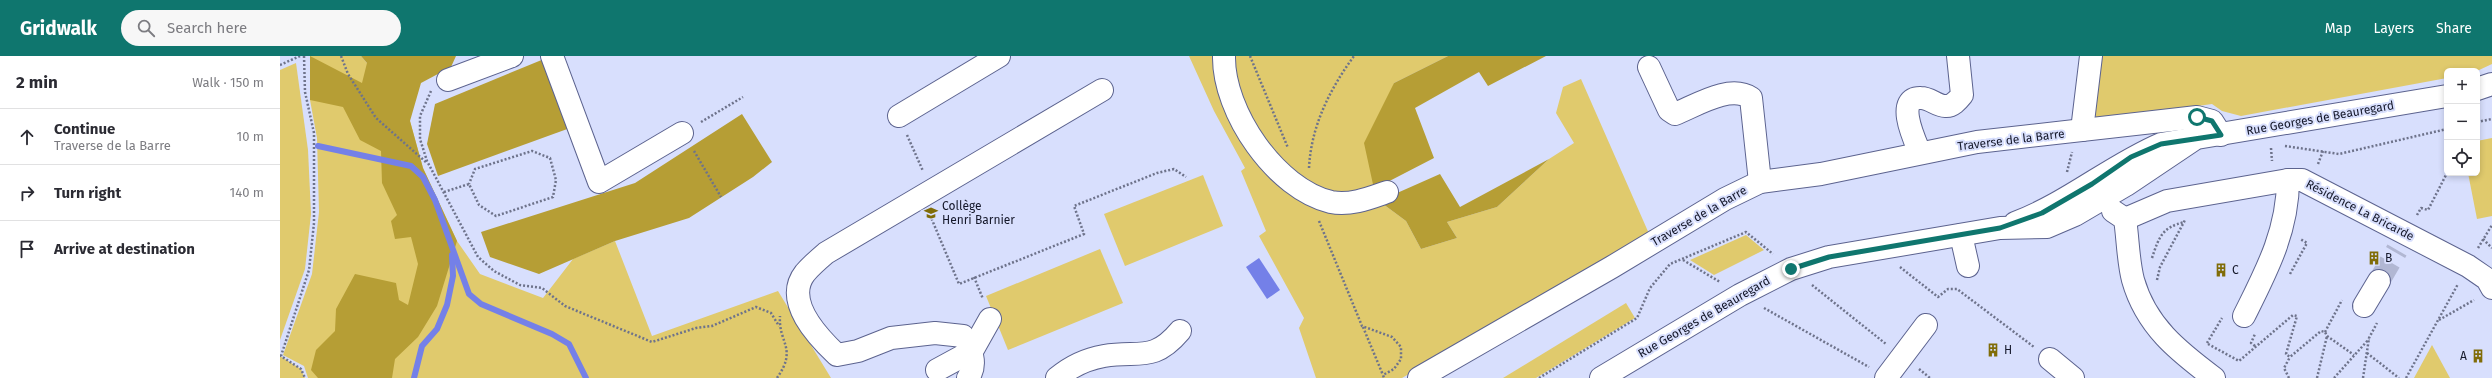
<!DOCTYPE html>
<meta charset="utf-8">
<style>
body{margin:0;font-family:"Fira Sans",sans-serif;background:#f7f7f7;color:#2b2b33}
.controls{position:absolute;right:12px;top:12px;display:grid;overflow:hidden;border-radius:6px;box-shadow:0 2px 6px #0003}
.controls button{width:36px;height:36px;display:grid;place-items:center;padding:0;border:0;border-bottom:1px solid #e1e1e2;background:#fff;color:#2b2b33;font:20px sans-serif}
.stop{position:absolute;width:12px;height:12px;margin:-9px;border:3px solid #0f766e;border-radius:50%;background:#fff}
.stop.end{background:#0f766e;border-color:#fff;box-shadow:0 1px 4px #0008}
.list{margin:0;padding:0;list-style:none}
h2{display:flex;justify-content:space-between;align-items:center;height:52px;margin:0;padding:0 16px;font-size:17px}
h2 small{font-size:13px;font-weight:400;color:#7c7c81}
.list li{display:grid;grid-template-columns:26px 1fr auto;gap:12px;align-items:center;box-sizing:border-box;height:56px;padding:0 16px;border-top:1px solid #e1e1e2}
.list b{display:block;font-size:15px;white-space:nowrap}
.list p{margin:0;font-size:13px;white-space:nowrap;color:#7c7c81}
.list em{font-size:13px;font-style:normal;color:#7c7c81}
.icon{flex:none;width:22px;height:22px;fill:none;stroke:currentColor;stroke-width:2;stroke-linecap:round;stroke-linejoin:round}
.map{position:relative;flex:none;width:2212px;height:322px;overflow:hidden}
header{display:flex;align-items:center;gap:24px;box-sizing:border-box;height:56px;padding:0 20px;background:#0f766e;color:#fff}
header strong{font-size:19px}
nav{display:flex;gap:22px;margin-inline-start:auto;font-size:14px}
.search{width:280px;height:36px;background:#f7f7f7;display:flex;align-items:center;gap:10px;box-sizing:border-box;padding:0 14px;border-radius:22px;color:#7c7c81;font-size:15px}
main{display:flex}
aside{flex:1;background:#fff}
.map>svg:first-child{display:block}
.green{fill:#e0ca6d}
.forest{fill:#b69e35}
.water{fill:#7480e8}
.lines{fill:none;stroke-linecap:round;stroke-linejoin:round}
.stream{stroke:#7480e8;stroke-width:6}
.minor-tunnel{stroke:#b1b7d3;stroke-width:22;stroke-dasharray:22 11;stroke-linecap:butt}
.minor-casing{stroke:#5c638f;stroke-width:24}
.path{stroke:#6e738b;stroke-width:2.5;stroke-dasharray:2 2;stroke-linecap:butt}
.minor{stroke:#fff;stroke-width:22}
.route{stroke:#0f766e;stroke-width:5}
.labels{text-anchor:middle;stroke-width:4;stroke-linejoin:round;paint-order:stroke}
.street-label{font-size:12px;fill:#15182a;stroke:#d8dffd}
.poi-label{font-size:12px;fill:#15182a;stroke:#d8dffd;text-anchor:start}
</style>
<header>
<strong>Gridwalk</strong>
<div class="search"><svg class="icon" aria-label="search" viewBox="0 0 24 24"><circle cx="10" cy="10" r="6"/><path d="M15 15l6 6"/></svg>Search here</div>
<nav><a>Map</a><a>Layers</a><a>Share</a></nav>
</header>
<main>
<aside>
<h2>2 min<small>Walk · 150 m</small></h2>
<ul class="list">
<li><svg class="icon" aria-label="ahead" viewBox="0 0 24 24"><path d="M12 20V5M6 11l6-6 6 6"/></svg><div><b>Continue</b><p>Traverse de la Barre</p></div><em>10 m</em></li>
<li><svg class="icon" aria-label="right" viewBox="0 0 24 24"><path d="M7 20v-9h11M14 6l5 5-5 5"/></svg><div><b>Turn right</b></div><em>140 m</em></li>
<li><svg class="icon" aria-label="arrive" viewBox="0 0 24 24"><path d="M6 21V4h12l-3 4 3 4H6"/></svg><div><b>Arrive at destination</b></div></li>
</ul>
</aside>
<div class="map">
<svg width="2212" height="322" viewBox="0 0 2212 322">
<rect width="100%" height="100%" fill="#d8dffd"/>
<g class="green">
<path d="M 30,0 L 81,0 L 87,7 L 130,65 L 143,112 L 177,185 L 200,218 L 263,242 L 293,203 L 335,185 L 372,280 L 498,235 L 551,322 L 28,322 L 24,310 L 3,299 L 32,218 L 39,156 L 37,82 L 30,44 Z"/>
<path d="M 909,0 L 1168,0 L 1114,27 L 1099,145 L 1126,165 L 1141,193 L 1177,182 L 1167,166 L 1217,151 L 1269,103 L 1294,87 L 1276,57 L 1283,31 L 1301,23 L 1370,180 L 1122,322 L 1036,322 L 1019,272 L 1024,262 L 979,180 L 986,175 L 961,115 L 965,112 L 934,55 Z"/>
<path d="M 1821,0 L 2212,0 L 2212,8 L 2197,15 L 2167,15 L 2167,22 L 1961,60 L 1942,55 L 1932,48 L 1818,64 L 1813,56 Z"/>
<path d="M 16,7 L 28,94 L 31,158 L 25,213 L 0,284 L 0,14 Z"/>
<path d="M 2212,82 L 2212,160 L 2197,163 L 2188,117 L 2197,117 L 2197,85 Z"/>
<path d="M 923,119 L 943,170 L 845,210 L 824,158 Z"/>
<path d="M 1466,179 L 1484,194 L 1434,219 L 1410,204 Z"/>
<path d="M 820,193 L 843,247 L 728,294 L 706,240 Z"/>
<path d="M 1346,247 L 1355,262 L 1256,322 L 1223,322 Z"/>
<path d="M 2152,289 L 2170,322 L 2134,322 Z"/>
<path d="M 0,300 L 21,313 L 25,322 L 0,322 Z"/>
</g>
<g class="forest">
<path d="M 30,0 L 82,27 L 87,7 L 81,0 L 176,0 L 171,11 L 141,27 L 130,65 L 143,112 L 177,185 L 157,250 L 138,281 L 115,303 L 112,322 L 38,322 L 31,314 L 36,294 L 55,275 L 56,253 L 75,218 L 116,227 L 119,244 L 128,249 L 138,208 L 131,181 L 115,183 L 111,165 L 117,159 L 102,127 L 101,95 L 80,84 L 63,51 L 30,44 Z"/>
<path d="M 1168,0 L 1266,0 L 1208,30 L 1199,16 L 1135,52 L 1154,102 L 1094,133 L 1084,87 L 1114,27 Z"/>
<path d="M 264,3 L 290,72 L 158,120 L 147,88 L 155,48 Z"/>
<path d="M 462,58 L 492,106 L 473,121 L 409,162 L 335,185 L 259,218 L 210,201 L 201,176 L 355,127 Z"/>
<path d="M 1269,103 L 1217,151 L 1167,166 L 1177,182 L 1141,193 L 1126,165 L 1099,145 L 1160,118 L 1180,151 Z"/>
</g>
<path class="water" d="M 979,202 L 1000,234 L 987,243 L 966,211 Z"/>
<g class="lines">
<g class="stream">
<path d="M 38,90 L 131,110 L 143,121 L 155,144 L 189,238 L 201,248 L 272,278 L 289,288 L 306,322"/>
<path d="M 134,322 L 142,290 L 157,273 L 167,249 L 173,220 L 172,199"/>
</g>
<path class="minor-tunnel" d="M 2099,225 L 2117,194"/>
<g class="minor-casing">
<g id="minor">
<path d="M 272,0 L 319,126 L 402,77"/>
<path d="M 944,0 C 943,56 996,133 1051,146 C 1070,150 1090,142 1107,136"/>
<path d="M 1369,11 L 1389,54 L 1395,58 C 1417,49 1450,28 1471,42 L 1480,126"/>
<path d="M 168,24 L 232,0"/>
<path d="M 2197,33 L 2212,28"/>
<path d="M 619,60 L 719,0"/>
<path d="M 1802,74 L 1811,0"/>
<path d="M 1640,97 C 1635,85 1614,41 1641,42 C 1650,42 1657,50 1665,50 C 1672,51 1678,44 1682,39 L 1678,0"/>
<path d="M 1833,155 L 1845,163 C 1848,183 1848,205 1853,224 C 1866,270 1898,295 1934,322"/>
<path d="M 1845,163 L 1887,145 L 2008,124 L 2022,124 L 2188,210 L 2207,223 L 2212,232"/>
<path d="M 1735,167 C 1788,147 1830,110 1881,88 L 2167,40"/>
<path d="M 1681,179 L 1688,210"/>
<path d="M 2084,250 L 2099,225"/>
<path d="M 1964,260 C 1986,216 2008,175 2008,124"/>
<path d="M 1770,303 L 1793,322"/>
<path d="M 657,314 L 692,295 L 710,263"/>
<path d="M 688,322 C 698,308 691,293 683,280 L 655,277 L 611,282 L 578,295 L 557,299 C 538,281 503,245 525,217 C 531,210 539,203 546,197 L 822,34"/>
<path d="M 777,322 C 790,311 807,303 824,300 C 859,294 873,307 900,275"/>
<path d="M 1139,322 L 1332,211 L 1445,143 L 1480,126 L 1541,118 L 1697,86 L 1917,61 L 1932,65 L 1941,79"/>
<path d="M 1321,322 L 1460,239 L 1511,213 L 1549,201 L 1720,172 L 1767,171 L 1795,159 L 1846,129 L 1913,84"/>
<path d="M 1606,322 L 1646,269"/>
</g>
</g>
<g class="path">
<path d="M 24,0 L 25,36 L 34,77 L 34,167 L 29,214 L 1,300 L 21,313 L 25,322"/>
<path d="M 61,0 L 68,18 L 96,62 L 147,107"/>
<path d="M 970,0 L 1008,92"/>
<path d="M 0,9 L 20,0"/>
<path d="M 151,35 L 140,60 L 140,83 L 147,105 L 198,201 L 214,215 L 240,229 L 262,232 L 285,250 L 372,286 L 416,272 L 432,270 L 476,251 L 491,257 L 499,270"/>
<path d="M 421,66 L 463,41"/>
<path d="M 2197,66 L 2212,63"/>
<path d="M 627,79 L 643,115"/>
<path d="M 2005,90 L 2059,98 L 2167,73"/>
<path d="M 1991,92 L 1992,105"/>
<path d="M 414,95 L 441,141"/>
<path d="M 2038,108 L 2043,95"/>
<path d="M 1029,112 C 1031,70 1050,33 1074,0"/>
<path d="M 1787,116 L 1792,96"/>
<path d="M 164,136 L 189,128 L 199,149 L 216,160 L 273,141 L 276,124 L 270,102 L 252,95 L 195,113 L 189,128"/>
<path d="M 650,159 L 679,228 L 804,178 L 794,150 L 877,117 L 894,113 L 906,121"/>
<path d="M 2137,159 L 2141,152 L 2148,154 L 2167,117"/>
<path d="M 1039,165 L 1082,270 L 1112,281 L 1121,291 L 1121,303 L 1114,313 L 1103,319 L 1104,322"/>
<path d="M 2203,183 L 2212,192"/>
<path d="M 2198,192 L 2212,169"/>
<path d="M 1872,202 C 1879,181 1882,171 1905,166"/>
<path d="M 1403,204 L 1440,226"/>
<path d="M 1620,211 L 1658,241 L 1668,233 L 1677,233 L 1754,291"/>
<path d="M 2010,218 L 2027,187 L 2020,183"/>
<path d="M 694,221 L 703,243"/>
<path d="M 1877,224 L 1880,211 L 1905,164"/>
<path d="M 1532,229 L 1606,288"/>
<path d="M 1484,252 L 1589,311"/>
<path d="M 2159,264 L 2194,244"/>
<path d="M 1083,271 L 1103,319"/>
<path d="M 2045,276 L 2062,244"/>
<path d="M 1927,287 L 1942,262"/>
<path d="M 1928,288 L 1959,305 L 2013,259 L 2017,260 L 2006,298 L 2010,301 L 2041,275 L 2045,276 L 2047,280 L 2074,299"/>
<path d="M 1975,290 L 1971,287 L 1975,278"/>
<path d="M 2087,297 L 2119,322"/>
<path d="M 1639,313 L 1650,322"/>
<path d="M 497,322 C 518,292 498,287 500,260"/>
<path d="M 1259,322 L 1357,262 L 1370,232 L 1390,208 L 1466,176 L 1493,198"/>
<path d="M 2009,322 L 2004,312 L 2010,301"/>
<path d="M 2037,322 L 2047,280"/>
<path d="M 2054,322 L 2089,283"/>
<path d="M 2083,322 L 2089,282 L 2097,267"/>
<path d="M 2126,322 L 2178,228"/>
</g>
<use href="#minor" class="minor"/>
</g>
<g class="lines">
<path class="route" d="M 1511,213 L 1549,201 L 1720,172 L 1762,157 L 1812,128 L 1851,101 L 1881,88 L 1941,79 L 1932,65 L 1917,61"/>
</g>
<defs>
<g id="school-bare" transform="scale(1.08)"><path d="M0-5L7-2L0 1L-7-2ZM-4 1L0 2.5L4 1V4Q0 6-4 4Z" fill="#806c07" stroke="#d8dffd" stroke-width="2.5" paint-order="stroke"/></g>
<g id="building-bare" transform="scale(1.08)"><path d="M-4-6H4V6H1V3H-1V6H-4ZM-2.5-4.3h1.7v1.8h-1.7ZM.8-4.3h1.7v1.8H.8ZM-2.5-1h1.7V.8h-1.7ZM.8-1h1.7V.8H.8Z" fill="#806c07" stroke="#d8dffd" stroke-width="2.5" paint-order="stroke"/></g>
</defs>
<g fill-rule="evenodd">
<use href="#school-bare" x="651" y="157"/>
<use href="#building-bare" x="2094" y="202"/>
<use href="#building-bare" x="1941" y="214"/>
<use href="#building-bare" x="1713" y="294"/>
<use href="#building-bare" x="2198" y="300"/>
</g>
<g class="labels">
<g class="street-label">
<text transform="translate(2040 62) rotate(-10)" y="4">Rue Georges de Beauregard</text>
<text transform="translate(1731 84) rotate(-7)" y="4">Traverse de la Barre</text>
<text transform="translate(2080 154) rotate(27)" y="4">Résidence La Bricarde</text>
<text transform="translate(1419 160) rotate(-30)" y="4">Traverse de la Barre</text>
<text transform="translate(1424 261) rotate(-30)" y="4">Rue Georges de Beauregard</text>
</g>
<g class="poi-label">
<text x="662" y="154">Collège<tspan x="662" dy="14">Henri Barnier</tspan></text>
<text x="2105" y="206">B</text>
<text x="1952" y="218">C</text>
<text x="1724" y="298">H</text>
<text x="2187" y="304" text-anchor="end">A</text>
</g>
</g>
</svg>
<div class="controls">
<button>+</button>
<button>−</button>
<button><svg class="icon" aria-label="locate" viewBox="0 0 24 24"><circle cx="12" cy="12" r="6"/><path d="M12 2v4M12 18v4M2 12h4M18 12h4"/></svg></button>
</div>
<div class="stop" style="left:1917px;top:61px"></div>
<div class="stop end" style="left:1511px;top:213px"></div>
</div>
</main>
